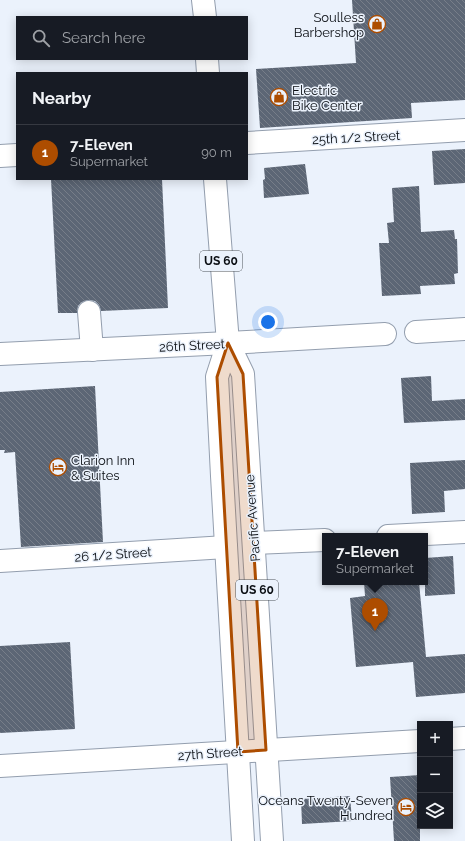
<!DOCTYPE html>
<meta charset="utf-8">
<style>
body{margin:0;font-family:Raleway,sans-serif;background:#20242c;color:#f1f3f6}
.controls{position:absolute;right:12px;bottom:12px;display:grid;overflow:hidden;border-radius:0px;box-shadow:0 2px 10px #0003}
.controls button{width:36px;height:36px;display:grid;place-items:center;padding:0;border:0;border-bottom:1px solid #363941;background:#171b24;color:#f1f3f6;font:20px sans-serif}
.you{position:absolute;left:268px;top:322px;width:14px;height:14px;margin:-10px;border:3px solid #fff;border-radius:50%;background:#1a73e8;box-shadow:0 0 0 6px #1a73e833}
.badge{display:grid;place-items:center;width:26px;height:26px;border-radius:50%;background:#ad4d00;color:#fff;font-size:13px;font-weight:700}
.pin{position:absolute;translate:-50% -33px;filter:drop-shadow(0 1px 2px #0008)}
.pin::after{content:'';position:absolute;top:21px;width:14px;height:12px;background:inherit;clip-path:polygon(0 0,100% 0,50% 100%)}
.popup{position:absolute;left:322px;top:533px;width:106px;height:52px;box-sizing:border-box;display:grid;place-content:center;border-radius:0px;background:#171b24;filter:drop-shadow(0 1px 3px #0005);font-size:13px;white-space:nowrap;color:#9ea1a6}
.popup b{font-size:15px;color:#f1f3f6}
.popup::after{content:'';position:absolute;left:50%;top:100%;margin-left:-8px;border:8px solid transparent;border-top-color:#171b24}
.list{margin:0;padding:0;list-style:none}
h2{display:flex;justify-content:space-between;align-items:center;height:52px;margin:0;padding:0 16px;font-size:17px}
h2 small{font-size:13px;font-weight:400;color:#9ea1a6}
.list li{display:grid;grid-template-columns:26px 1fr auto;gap:12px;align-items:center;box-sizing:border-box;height:56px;padding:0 16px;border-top:1px solid #363941}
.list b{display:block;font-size:15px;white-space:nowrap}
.list p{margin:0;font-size:13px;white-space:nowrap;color:#9ea1a6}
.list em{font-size:13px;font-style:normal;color:#9ea1a6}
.icon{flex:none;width:22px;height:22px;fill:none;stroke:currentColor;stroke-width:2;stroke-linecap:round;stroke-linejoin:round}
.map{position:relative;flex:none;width:465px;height:841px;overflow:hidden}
.search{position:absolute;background:#171b24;box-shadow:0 2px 10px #0003;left:16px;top:16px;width:232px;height:44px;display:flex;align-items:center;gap:10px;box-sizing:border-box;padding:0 14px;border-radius:0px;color:#9ea1a6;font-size:15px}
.panel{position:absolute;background:#171b24;box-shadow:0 2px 10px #0003;left:16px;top:72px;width:232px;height:108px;border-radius:0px}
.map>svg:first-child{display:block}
.building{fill:url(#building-back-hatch)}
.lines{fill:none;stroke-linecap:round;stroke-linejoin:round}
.minor-casing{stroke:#939eae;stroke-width:24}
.highway-casing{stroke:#939eae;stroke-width:24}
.minor{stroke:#fff;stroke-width:22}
.highway{stroke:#fff;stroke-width:22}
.marked{fill:#ad4d00;fill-opacity:0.2;stroke:#ad4d00;stroke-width:3;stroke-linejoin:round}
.labels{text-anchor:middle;stroke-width:3;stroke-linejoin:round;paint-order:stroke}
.shield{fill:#ebf2fc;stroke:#4d5258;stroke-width:1}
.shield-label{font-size:12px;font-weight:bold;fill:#090d12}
.poi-label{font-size:13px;fill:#090d12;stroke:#ebf2fc;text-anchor:end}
.street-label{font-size:13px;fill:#090d12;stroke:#ebf2fc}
</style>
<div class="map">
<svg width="465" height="841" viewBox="0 0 465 841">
<defs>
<pattern id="building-back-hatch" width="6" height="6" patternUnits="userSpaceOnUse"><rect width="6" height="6" fill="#5c6675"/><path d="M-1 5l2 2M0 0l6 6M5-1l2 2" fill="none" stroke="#777e89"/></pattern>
</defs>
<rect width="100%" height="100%" fill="#ebf2fc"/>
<g class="building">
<path d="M 352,0 L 465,0 L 465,100 L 411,103 L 412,118 L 260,128 L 256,69 L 356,63 Z"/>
<path d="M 465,149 L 465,183 L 434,185 L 432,151 Z"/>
<path d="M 305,164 L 309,194 L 264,198 L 263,180 L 265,179 L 264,168 Z"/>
<path d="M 51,179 L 162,179 L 168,308 L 101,311 L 99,305 L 95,301 L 88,300 L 82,302 L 78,306 L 77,313 L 58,313 Z"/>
<path d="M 419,186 L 421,232 L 454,230 L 455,239 L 457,239 L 458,273 L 454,274 L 455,284 L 420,286 L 421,294 L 382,296 L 379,243 L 389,243 L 387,223 L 394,222 L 392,188 Z"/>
<path d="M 431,376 L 432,401 L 465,399 L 465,420 L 404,423 L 401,378 Z"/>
<path d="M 95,386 L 103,542 L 21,547 L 15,452 L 4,453 L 5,450 L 0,450 L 0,392 Z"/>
<path d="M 465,460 L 465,489 L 444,491 L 445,512 L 412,514 L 410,463 Z"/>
<path d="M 453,556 L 455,594 L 425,596 L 425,558 Z"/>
<path d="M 364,582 L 419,582 L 426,657 L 465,654 L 465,693 L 416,697 L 413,662 L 356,667 L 350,598 L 365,596 Z"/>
<path d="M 70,642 L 75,729 L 0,733 L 0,646 Z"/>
<path d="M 420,775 L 420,841 L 394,841 L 390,777 Z"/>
<path d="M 350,796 L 352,821 L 302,824 L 301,799 Z"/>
</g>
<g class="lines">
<g class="minor-casing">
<g id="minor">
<path d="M 247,143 L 465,130"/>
<path d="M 0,156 L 17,155"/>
<path d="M 89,312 L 92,350"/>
<path d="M 416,332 L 465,329"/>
<path d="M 0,354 L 228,343 L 385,334"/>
<path d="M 388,536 L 465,532"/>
<path d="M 254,543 L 325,540"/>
<path d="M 0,561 L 226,547"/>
<path d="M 450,739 L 464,738"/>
<path d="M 0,766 L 420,741"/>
</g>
</g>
<g class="highway-casing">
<g id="highway">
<path d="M 203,0 L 205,17"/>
<path d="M 207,59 L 208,73"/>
<path d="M 215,179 L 228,343 L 217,377 L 222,476 L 243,841"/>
<path d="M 228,343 L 243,374 L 272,841"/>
</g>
</g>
<use href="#minor" class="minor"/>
<use href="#highway" class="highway"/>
</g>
<path class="marked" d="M 228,343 L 243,374 L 266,750 L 238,752 L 217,377 Z"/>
<defs>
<g id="shop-ring" transform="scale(0.9)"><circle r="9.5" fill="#ebf2fc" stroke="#ad4d00" stroke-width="1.5"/><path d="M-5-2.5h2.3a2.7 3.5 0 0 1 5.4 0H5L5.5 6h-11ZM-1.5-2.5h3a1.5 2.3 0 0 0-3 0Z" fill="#ad4d00"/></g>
<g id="hotel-ring" transform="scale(0.9)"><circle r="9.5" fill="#ebf2fc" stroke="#ad4d00" stroke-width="1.5"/><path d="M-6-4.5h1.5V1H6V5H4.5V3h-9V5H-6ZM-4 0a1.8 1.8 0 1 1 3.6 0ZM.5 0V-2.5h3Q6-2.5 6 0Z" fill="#ad4d00"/></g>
</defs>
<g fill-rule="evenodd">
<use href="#shop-ring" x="377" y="24"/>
<use href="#shop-ring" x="279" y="97"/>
<use href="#hotel-ring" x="58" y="467"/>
<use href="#hotel-ring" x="406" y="807"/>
</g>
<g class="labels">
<g class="shield">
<rect x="200" y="251" width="42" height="20" rx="3"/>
<rect x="236" y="580" width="42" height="20" rx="3"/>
</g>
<g class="shield-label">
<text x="221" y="265">US 60</text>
<text x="257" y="594">US 60</text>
</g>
<g class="poi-label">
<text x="364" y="22">Soulless<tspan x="364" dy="15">Barbershop</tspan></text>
<text x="292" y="95" text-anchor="start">Electric<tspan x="292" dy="15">Bike Center</tspan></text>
<text x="71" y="465" text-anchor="start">Clarion Inn<tspan x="71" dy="15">&amp; Suites</tspan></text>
<text x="393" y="805">Oceans Twenty-Seven<tspan x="393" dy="15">Hundred</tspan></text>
</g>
<g class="street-label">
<text transform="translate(356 137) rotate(-3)" y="5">25th 1/2 Street</text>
<text transform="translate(192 345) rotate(-3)" y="5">26th Street</text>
<text transform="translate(252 518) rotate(-94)" y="5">Pacific Avenue</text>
<text transform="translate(113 554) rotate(-4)" y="5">26 1/2 Street</text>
<text transform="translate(210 753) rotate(-4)" y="5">27th Street</text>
</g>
</g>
</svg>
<div class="controls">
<button>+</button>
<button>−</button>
<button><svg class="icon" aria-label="layers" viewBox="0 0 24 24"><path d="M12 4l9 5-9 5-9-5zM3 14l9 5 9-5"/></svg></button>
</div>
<div class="you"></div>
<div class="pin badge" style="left:375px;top:631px">1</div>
<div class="popup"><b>7-Eleven</b>Supermarket</div>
<div class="search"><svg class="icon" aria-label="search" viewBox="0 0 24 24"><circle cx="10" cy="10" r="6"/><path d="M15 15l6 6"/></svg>Search here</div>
<section class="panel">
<h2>Nearby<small></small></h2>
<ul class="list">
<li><span class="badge">1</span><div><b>7-Eleven</b><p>Supermarket</p></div><em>90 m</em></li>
</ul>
</section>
</div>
